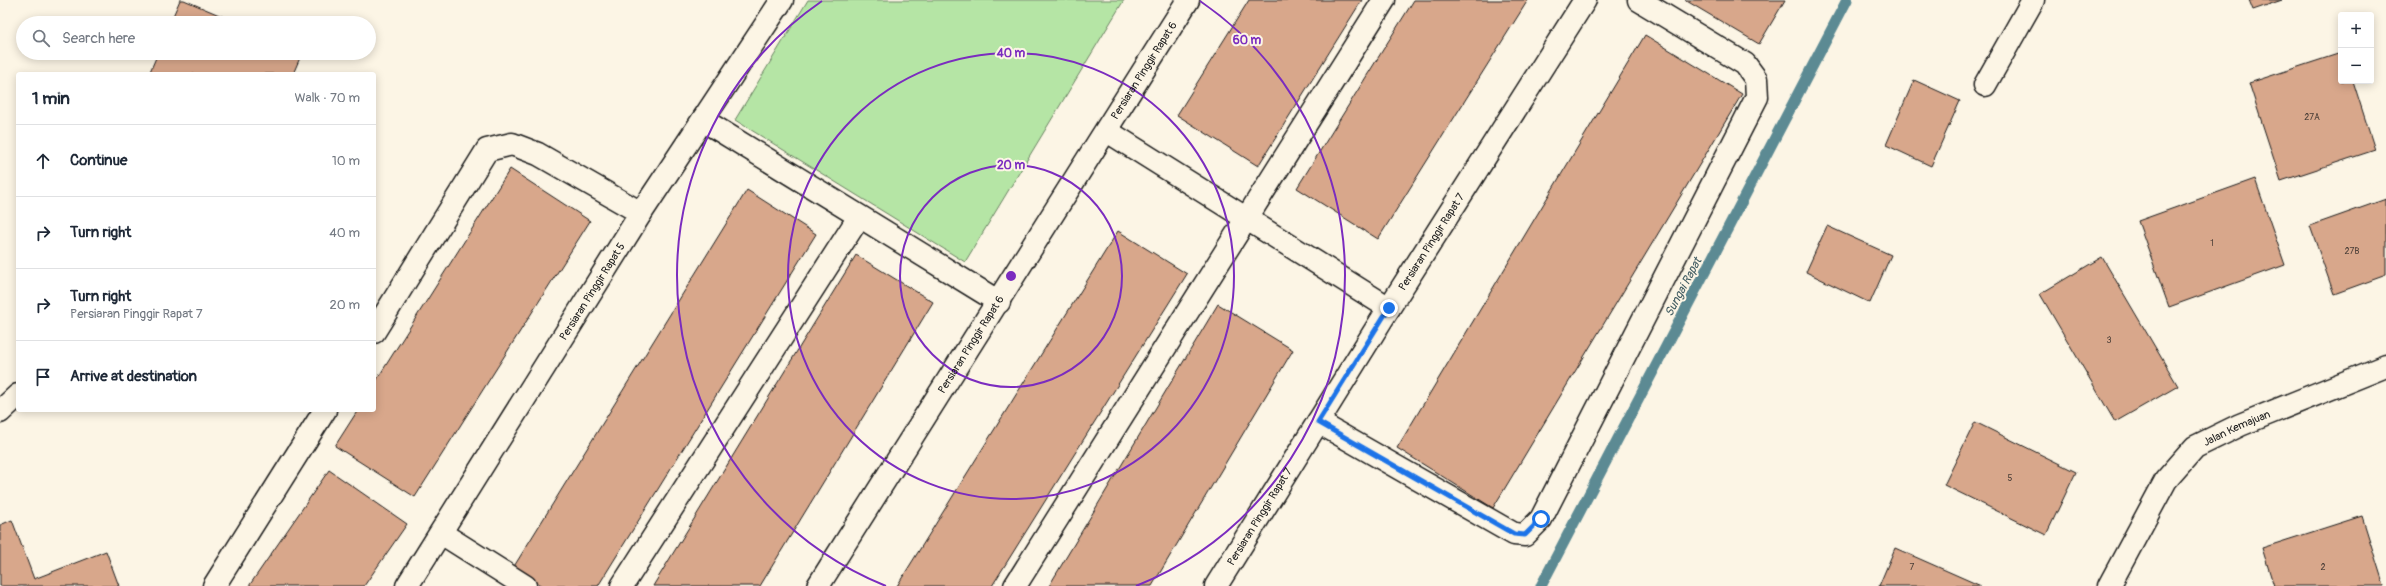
<!DOCTYPE html>
<meta charset="utf-8">
<style>
body{margin:0;font-family:Pangolin,sans-serif;background:#f6f6f7;color:#1f2937}
.controls{position:absolute;right:12px;top:12px;display:grid;overflow:hidden;border-radius:4px;box-shadow:0 2px 10px #0003}
.controls button{width:36px;height:36px;display:grid;place-items:center;padding:0;border:0;border-bottom:1px solid #e0e1e3;background:#fff;color:#1f2937;font:20px sans-serif}
.stop{position:absolute;width:12px;height:12px;margin:-9px;border:3px solid #1a73e8;border-radius:50%;background:#fff}
.stop.end{background:#1a73e8;border-color:#fff;box-shadow:0 1px 4px #0008}
.list{margin:0;padding:0;list-style:none}
h2{display:flex;justify-content:space-between;align-items:center;height:52px;margin:0;padding:0 16px;font-size:17px}
h2 small{font-size:13px;font-weight:400;color:#747a83}
.list li{display:grid;grid-template-columns:26px 1fr auto;gap:12px;align-items:center;box-sizing:border-box;height:72px;padding:0 16px;border-top:1px solid #e0e1e3}
.list b{display:block;font-size:15px;white-space:nowrap}
.list p{margin:0;font-size:13px;white-space:nowrap;color:#747a83}
.list em{font-size:13px;font-style:normal;color:#747a83}
.icon{flex:none;width:22px;height:22px;fill:none;stroke:currentColor;stroke-width:2;stroke-linecap:round;stroke-linejoin:round}
.map{position:relative;flex:none;width:2386px;height:586px;overflow:hidden}
.search{position:absolute;background:#fff;box-shadow:0 2px 10px #0003;left:16px;top:16px;width:360px;height:44px;display:flex;align-items:center;gap:10px;box-sizing:border-box;padding:0 14px;border-radius:22px;color:#747a83;font-size:15px}
.panel{position:absolute;background:#fff;box-shadow:0 2px 10px #0003;left:16px;top:72px;width:360px;height:340px;border-radius:4px}
.map>svg:first-child{display:block}
.green{fill:#b5e5a5;stroke:#688060}
.lines{fill:none;stroke-linecap:round;stroke-linejoin:round}
.stream{stroke:#5b8a93;stroke-width:11}
.building{fill:#d8a78b;stroke:#1c1c1c}
.lane-casing{stroke:#1c1c1c;stroke-width:25}
.street-casing{stroke:#1c1c1c;stroke-width:25}
.lane{stroke:#fcf5e5;stroke-width:22}
.street{stroke:#fcf5e5;stroke-width:22}
.route{stroke:#1a73e8;stroke-width:5}
.ring{fill:none;stroke:#7b2cbf;stroke-width:2}
.labels{text-anchor:middle;stroke-width:4;stroke-linejoin:round;paint-order:stroke}
.number-label{font-size:9px;fill:#4b3f38}
.street-label{font-size:11px;fill:#1c1c1c;stroke:#fcf5e5}
.water-label{font-size:12px;font-style:italic;fill:#415c62;stroke:#fcf5e5}
.centre{fill:#7b2cbf;stroke:#fcf5e5;stroke-width:2}
.ring-label{font-size:12px;text-anchor:middle;font-weight:bold;fill:#7b2cbf;stroke:#fcf5e5;stroke-width:4;stroke-linejoin:round;paint-order:stroke}
</style>
<div class="map">
<svg width="2386" height="586" viewBox="0 0 2386 586">
<rect width="100%" height="100%" fill="#fcf5e5"/>
<filter id="ink" filterUnits="userSpaceOnUse"><feTurbulence type="fractalNoise" baseFrequency=".025" numOctaves="2"/><feDisplacementMap in="SourceGraphic" scale="8" xChannelSelector="R" yChannelSelector="G"/><feConvolveMatrix kernelMatrix="1 2 1 2 8 2 1 2 1" color-interpolation-filters="sRGB"/></filter>
<g filter="url(#ink)">
<path class="green" d="M 808,0 L 1124,0 L 965,262 L 735,120 Z"/>
<g class="lines">
<path class="stream" d="M 1541,586 L 1847,0"/>
</g>
<g class="building">
<path d="M 180,0 L 184,0 L 238,23 L 170,23 Z"/>
<path d="M 1249,0 L 1362,0 L 1258,166 L 1177,115 Z"/>
<path d="M 1414,0 L 1528,0 L 1378,239 L 1297,188 Z"/>
<path d="M 1685,0 L 1785,0 L 1759,44 Z"/>
<path d="M 2249,0 L 2282,0 L 2253,10 Z"/>
<path d="M 1645,35 L 1742,94 L 1493,508 L 1397,448 Z"/>
<path d="M 158,53 L 302,53 L 293,74 L 149,74 Z"/>
<path d="M 2341,53 L 2341,81 L 2353,81 L 2375,150 L 2281,181 L 2249,83 Z"/>
<path d="M 1914,80 L 1960,101 L 1931,166 L 1886,145 Z"/>
<path d="M 510,169 L 590,221 L 415,497 L 335,446 L 358,410 L 374,410 L 374,384 Z"/>
<path d="M 2255,179 L 2285,265 L 2169,307 L 2138,221 Z"/>
<path d="M 747,190 L 816,234 L 598,586 L 542,586 L 513,568 Z"/>
<path d="M 2386,199 L 2386,275 L 2334,294 L 2310,226 Z"/>
<path d="M 1827,226 L 1891,255 L 1870,303 L 1806,272 Z"/>
<path d="M 1118,231 L 1187,274 L 992,586 L 897,586 Z"/>
<path d="M 856,255 L 933,302 L 760,586 L 653,586 Z"/>
<path d="M 2102,257 L 2178,386 L 2115,422 L 2040,294 Z"/>
<path d="M 1218,304 L 1293,350 L 1152,586 L 1049,586 Z"/>
<path d="M 1975,422 L 2076,472 L 2046,535 L 1944,485 Z"/>
<path d="M 329,470 L 407,524 L 364,586 L 249,586 Z"/>
<path d="M 2362,516 L 2384,586 L 2274,586 L 2262,548 Z"/>
<path d="M 12,520 L 34,579 L 106,551 L 119,586 L 0,586 L 0,525 Z"/>
<path d="M 1895,548 L 1981,586 L 1879,586 Z"/>
</g>
<g class="lines">
<g class="lane-casing">
<g id="lane">
<path d="M 1985,85 L 2033,0"/>
<path d="M 374,332 L 487,150 L 512,144 L 538,154 L 641,213"/>
<path d="M 0,412 L 18,395"/>
<path d="M 1318,422 L 1514,534 L 1525,535 L 1541,519 L 1757,97 L 1756,79 L 1745,64 L 1639,0"/>
<path d="M 214,586 L 325,410"/>
<path d="M 622,586 L 859,217"/>
<path d="M 1015,586 L 1384,0"/>
</g>
</g>
<g class="street-casing">
<g id="street">
<path d="M 703,120 L 999,302"/>
<path d="M 1107,131 L 1389,308"/>
<path d="M 441,533 L 525,586"/>
<path id="s1" d="M 407,586 L 641,213 L 782,0"/>
<path id="s2" d="M 818,586 L 1188,0"/>
<path id="s3" d="M 1216,586 L 1389,308 L 1585,0"/>
<path id="s4" d="M 2109,586 L 2166,480 L 2195,447 L 2240,425 L 2386,366"/>
</g>
</g>
<use href="#lane" class="lane"/>
<use href="#street" class="street"/>
</g>
</g>
<g class="lines" filter="url(#ink)">
<path class="route" d="M 1389,308 L 1318,422 L 1514,534 L 1525,535 L 1541,519"/>
</g>
<g class="ring">
<circle cx="1011" cy="276" r="111"/>
<circle cx="1011" cy="276" r="223"/>
<path d="M886 586A334 334 0 0 1 822 1M1200 1A334 334 0 0 1 1136 586"/>
</g>
<g class="labels">
<g class="number-label">
<text x="2312" y="120">27A</text>
<text x="2212" y="246">1</text>
<text x="2352" y="254">27B</text>
<text x="2109" y="343">3</text>
<text x="2010" y="481">5</text>
<text x="1912" y="570">7</text>
<text x="2323" y="570">2</text>
</g>
<g class="street-label">
<text dy="4" stroke="none"><textPath href="#s2" startOffset="610">Persiaran Pinggir Rapat 6</textPath></text>
<text dy="4" stroke="none"><textPath href="#s3" startOffset="406">Persiaran Pinggir Rapat 7</textPath></text>
<text dy="4" stroke="none"><textPath href="#s1" startOffset="348">Persiaran Pinggir Rapat 5</textPath></text>
<text dy="4" stroke="none"><textPath href="#s2" startOffset="286">Persiaran Pinggir Rapat 6</textPath></text>
<text dy="4" stroke="none"><textPath href="#s4" startOffset="210">Jalan Kemajuan</textPath></text>
<text dy="4" stroke="none"><textPath href="#s3" startOffset="82">Persiaran Pinggir Rapat 7</textPath></text>
</g>
<g class="water-label">
<text transform="translate(1683 287) rotate(-62)" y="4">Sungai Rapat</text>
</g>
</g>
<circle cx="1011" cy="276" r="6" class="centre"/>
<g class="ring-label">
<text x="1247" y="44">60 m</text>
<text x="1011" y="57">40 m</text>
<text x="1011" y="169">20 m</text>
</g>
</svg>
<div class="controls">
<button>+</button>
<button>−</button>
</div>
<div class="stop" style="left:1541px;top:519px"></div>
<div class="stop end" style="left:1389px;top:308px"></div>
<div class="search"><svg class="icon" aria-label="search" viewBox="0 0 24 24"><circle cx="10" cy="10" r="6"/><path d="M15 15l6 6"/></svg>Search here</div>
<section class="panel">
<h2>1 min<small>Walk · 70 m</small></h2>
<ul class="list">
<li><svg class="icon" aria-label="ahead" viewBox="0 0 24 24"><path d="M12 20V5M6 11l6-6 6 6"/></svg><div><b>Continue</b></div><em>10 m</em></li>
<li><svg class="icon" aria-label="right" viewBox="0 0 24 24"><path d="M7 20v-9h11M14 6l5 5-5 5"/></svg><div><b>Turn right</b></div><em>40 m</em></li>
<li><svg class="icon" aria-label="right" viewBox="0 0 24 24"><path d="M7 20v-9h11M14 6l5 5-5 5"/></svg><div><b>Turn right</b><p>Persiaran Pinggir Rapat 7</p></div><em>20 m</em></li>
<li><svg class="icon" aria-label="arrive" viewBox="0 0 24 24"><path d="M6 21V4h12l-3 4 3 4H6"/></svg><div><b>Arrive at destination</b></div></li>
</ul>
</section>
</div>
